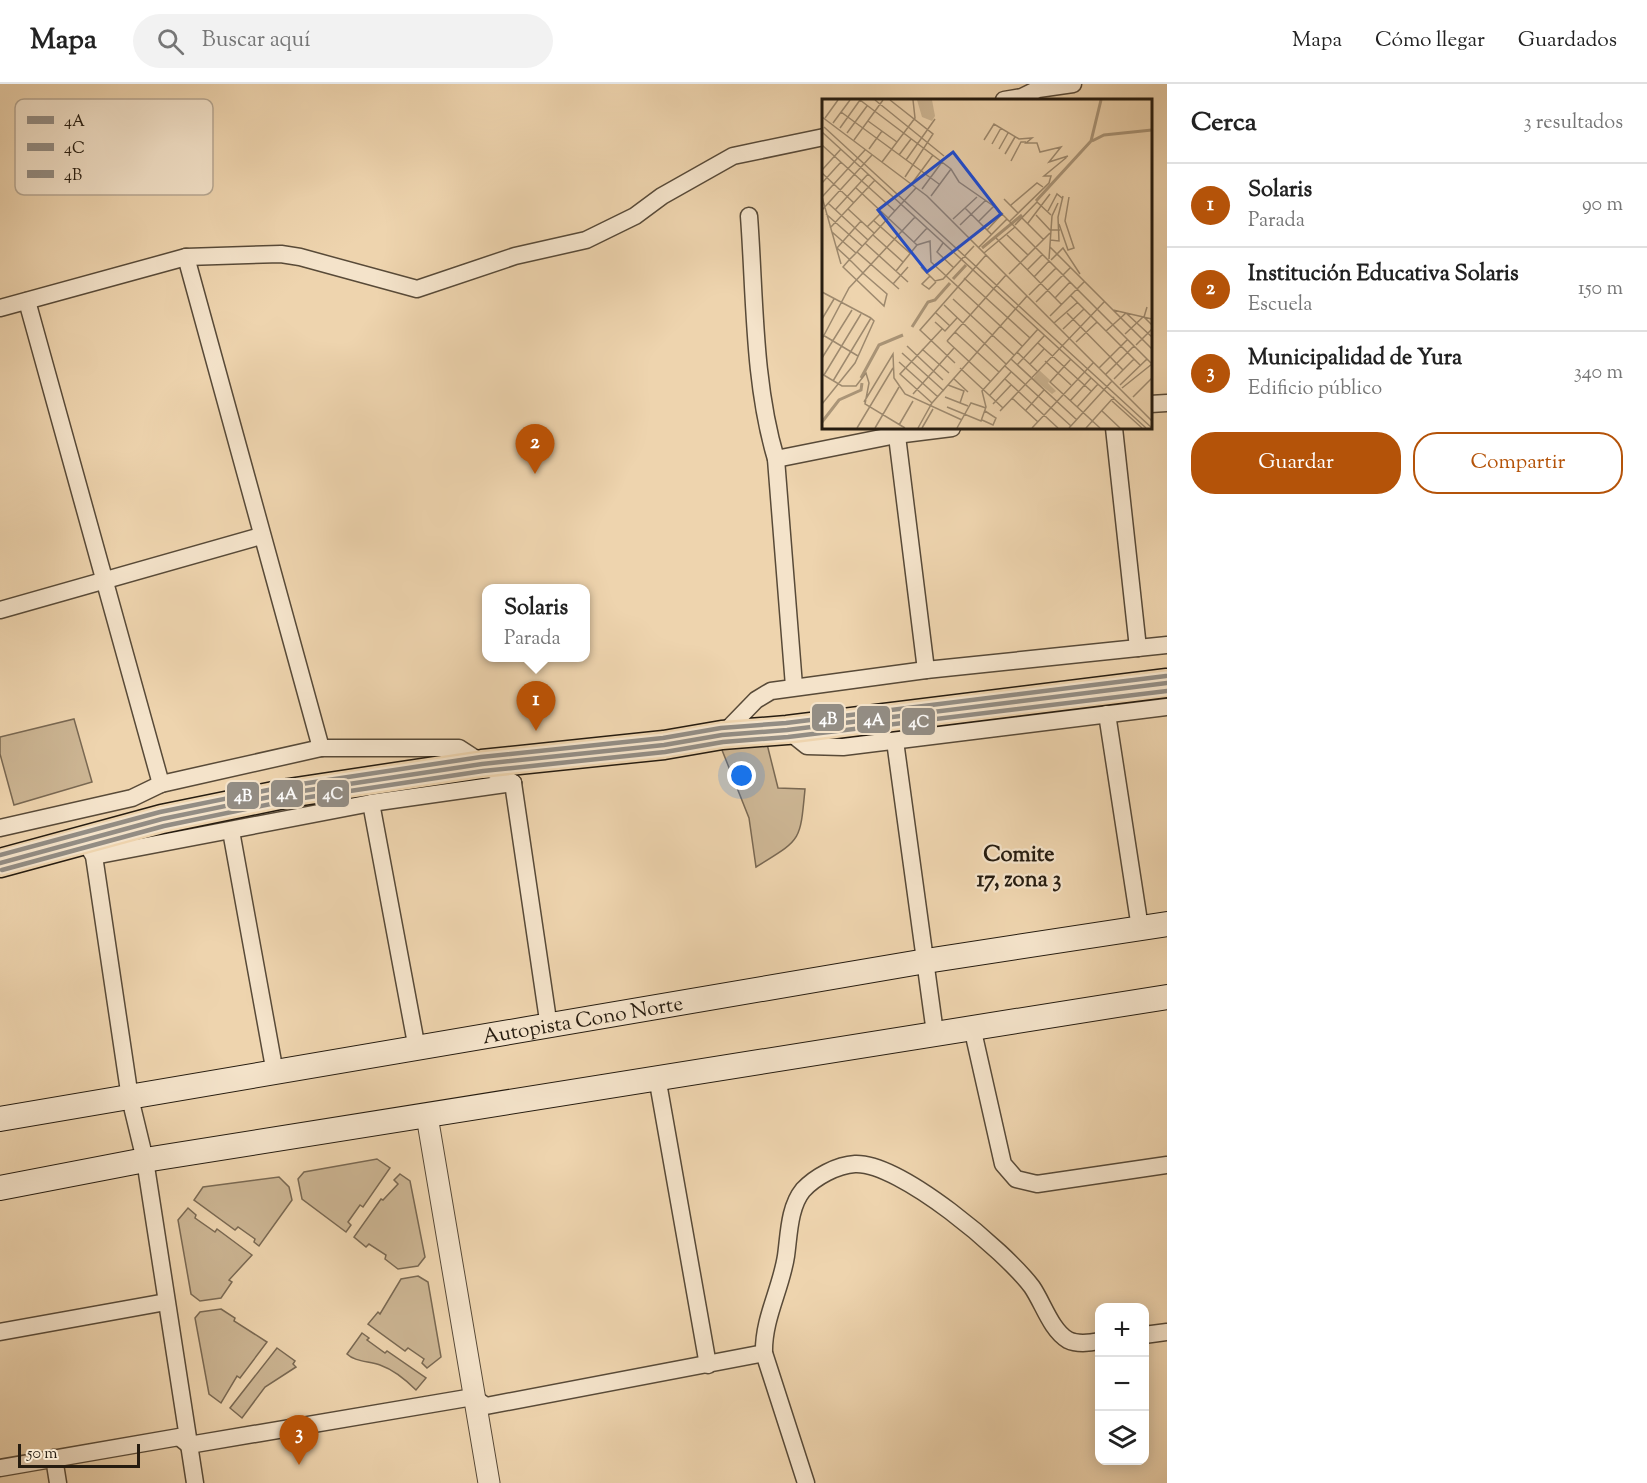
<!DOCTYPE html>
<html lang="es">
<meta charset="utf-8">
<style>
body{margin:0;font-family:"Sorts Mill Goudy",serif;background:#f2f2f2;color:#222}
.controls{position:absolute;right:18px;bottom:18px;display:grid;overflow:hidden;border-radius:12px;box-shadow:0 3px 15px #0003}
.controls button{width:54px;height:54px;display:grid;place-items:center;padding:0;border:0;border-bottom:2px solid #e0e0e0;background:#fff;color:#222;font:30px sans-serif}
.scale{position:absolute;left:18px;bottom:15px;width:122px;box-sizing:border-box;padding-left:6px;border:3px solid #261c10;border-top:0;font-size:16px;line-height:21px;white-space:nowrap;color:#261c10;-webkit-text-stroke:4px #f4e3ca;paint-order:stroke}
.you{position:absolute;left:742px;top:692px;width:21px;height:21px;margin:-15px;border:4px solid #fff;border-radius:50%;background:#1a73e8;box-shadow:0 0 0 9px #1a73e833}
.badge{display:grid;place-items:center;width:39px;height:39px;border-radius:50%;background:#b45309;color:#fff;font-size:20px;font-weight:700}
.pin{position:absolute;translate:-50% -50px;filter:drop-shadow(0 2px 3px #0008)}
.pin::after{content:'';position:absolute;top:32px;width:21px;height:18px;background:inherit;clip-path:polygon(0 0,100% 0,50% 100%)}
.popup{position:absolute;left:482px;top:500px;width:108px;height:78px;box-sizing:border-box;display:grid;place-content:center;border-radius:12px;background:#fff;filter:drop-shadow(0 2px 4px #0005);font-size:20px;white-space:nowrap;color:#767676}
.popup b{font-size:22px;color:#222}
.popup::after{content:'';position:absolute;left:50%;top:100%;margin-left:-12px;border:12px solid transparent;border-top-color:#fff}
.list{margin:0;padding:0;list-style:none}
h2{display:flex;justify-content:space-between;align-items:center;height:78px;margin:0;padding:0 24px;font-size:26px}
h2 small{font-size:20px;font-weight:400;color:#767676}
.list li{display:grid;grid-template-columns:39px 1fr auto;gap:18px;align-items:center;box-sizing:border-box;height:84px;padding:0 24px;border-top:2px solid #e0e0e0}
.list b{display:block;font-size:22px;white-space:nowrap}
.list p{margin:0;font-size:20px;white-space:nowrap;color:#767676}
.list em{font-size:20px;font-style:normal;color:#767676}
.actions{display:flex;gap:12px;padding:18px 24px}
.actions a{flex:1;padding:14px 0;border:2px solid #b45309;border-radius:24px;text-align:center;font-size:21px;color:#b45309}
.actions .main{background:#b45309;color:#fff}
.icon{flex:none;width:33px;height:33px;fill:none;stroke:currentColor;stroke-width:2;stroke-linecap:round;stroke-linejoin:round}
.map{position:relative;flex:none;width:1167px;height:1399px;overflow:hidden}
header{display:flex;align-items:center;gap:36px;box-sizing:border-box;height:84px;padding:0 30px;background:#fff;border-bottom:2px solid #e0e0e0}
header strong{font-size:28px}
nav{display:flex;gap:33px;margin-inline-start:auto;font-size:21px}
.search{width:420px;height:54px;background:#f2f2f2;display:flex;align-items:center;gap:15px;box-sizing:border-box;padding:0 21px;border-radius:33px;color:#767676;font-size:22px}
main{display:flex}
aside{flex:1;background:#fff}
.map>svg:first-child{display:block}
.green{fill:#ccb593;stroke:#796852;stroke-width:1.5}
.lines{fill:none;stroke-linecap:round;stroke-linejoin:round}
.minor-casing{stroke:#584a38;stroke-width:19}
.tertiary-casing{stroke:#584a38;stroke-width:23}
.secondary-casing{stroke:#261c10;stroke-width:26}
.trunk-casing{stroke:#261c10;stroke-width:31}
.minor{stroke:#f4e3ca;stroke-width:16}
.tertiary{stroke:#f4e3ca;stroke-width:21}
.secondary{stroke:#f4e3ca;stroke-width:24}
.trunk{stroke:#eed4ae;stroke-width:28}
.bus-1-casing{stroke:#f4e3ca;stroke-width:9}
.bus-2-casing{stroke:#f4e3ca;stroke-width:9}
.bus-3-casing{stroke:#f4e3ca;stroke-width:9}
.bus-1{stroke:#938d84;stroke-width:4.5}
.bus-2{stroke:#938d84;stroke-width:4.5}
.bus-3{stroke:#938d84;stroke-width:4.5}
.labels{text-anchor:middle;stroke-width:4.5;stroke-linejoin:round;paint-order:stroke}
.street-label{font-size:21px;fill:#261c10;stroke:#f4e3ca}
.neighbourhood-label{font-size:22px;font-weight:bold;fill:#261c10;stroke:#f4e3ca}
.inset-river{fill:none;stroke:#aa9578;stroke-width:3}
.inset-road{fill:none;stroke:#9e8a6f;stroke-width:1.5}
.view{fill:#1d4ed8;fill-opacity:0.15;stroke:#1d4ed8;stroke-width:3}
.inset-edge{fill:none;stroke:#261c10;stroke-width:3}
.key{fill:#f4e3ca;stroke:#b6a792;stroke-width:1.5}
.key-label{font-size:16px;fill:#261c10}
.line-badge{stroke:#f4e3ca;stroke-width:2}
.badge-label{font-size:16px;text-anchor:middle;font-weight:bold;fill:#fff}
</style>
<header>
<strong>Mapa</strong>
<div class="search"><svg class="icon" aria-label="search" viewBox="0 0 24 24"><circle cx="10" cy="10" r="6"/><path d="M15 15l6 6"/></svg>Buscar aquí</div>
<nav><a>Mapa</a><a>Cómo llegar</a><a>Guardados</a></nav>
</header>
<main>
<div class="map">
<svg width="1167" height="1399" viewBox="0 0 1167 1399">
<rect width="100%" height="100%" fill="#eed4ae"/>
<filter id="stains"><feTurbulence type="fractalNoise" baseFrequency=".00333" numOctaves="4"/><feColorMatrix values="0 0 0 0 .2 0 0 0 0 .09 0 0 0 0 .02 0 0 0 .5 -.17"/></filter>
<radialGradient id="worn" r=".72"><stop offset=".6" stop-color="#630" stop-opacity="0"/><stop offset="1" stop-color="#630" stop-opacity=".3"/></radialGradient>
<g class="green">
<path d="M 74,635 L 92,698 L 14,721 L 0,670 L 0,653 Z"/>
<path d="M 767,660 L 778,704 L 805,705 C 800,759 801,755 756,783 L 749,734 L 720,661 Z"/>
<path d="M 377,1075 L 390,1084 L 363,1123 L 360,1121 L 348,1138 L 351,1141 L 346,1148 L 302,1115 L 298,1095 L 304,1088 Z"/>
<path d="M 400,1090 L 410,1097 L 425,1173 L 418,1182 L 398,1185 L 385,1175 L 386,1171 L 369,1160 L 366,1163 L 354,1153 L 381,1115 L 383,1116 L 398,1100 L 394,1096 Z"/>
<path d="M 279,1093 L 289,1103 L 292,1116 L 259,1162 L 254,1158 L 255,1155 L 238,1143 L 235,1146 L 194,1116 L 203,1103 Z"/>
<path d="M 188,1124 L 196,1131 L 195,1134 L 215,1148 L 217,1145 L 252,1171 L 229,1196 L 232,1198 L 221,1214 L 200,1217 L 191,1210 L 178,1136 Z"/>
<path d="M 418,1192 L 428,1198 L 441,1273 L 427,1284 L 422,1279 L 424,1275 L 408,1264 L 405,1267 L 368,1240 L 378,1228 L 380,1230 L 401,1195 Z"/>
<path d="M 221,1225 L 235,1234 L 234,1237 L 267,1258 L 240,1294 L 237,1292 L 221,1319 L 209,1310 L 195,1234 L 200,1228 Z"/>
<path d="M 362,1249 L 369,1254 L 367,1256 L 385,1269 L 387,1267 L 426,1294 L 416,1306 C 406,1296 394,1286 380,1281 C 369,1277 355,1278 347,1270 Z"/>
<path d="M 277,1264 L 295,1277 L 293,1280 L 296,1283 L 265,1303 L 242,1334 L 230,1324 Z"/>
</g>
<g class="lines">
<g class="minor-casing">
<g id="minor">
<path d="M 1004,16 L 1022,13 L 1038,5 L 1073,0"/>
<path d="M 749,132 C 755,212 753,298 776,375 L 794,602"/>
<path d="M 186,173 L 321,664"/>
<path d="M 27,217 L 161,700"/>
<path d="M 0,224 L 186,173 L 281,170 L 300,173 L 417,205 L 515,172 L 586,156 L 635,132 L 662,112 L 733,72 L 824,53"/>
<path d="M 1150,320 L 1167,319"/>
<path d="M 896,344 L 926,586"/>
<path d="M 1114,344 L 1138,564"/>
<path d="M 776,375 L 896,351 L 952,344"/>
<path d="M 0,526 L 261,452"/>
<path d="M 1107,630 L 1140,844"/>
<path d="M 787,646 L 807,662 L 843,663 L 1167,623"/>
<path d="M 722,651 L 756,616 L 771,607 L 926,586 L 1167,561"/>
<path d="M 895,657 L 935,949"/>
<path d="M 513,699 L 549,943"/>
<path d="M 371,719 L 417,965"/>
<path d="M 0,744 L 132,714 L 161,700 L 321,664 L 459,664 L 513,699"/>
<path d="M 231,747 L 275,989"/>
<path d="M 84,756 L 94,772 L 130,1014 L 145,1076 L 195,1399"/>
<path d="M 94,772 L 371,719 L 513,699"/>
<path d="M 972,943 L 1003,1080 L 1016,1095 L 1037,1100 L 1167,1081"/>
<path d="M 657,993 L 708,1281"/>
<path d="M 0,1248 L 166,1218"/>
<path d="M 1144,1251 L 1167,1248"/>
<path d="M 54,1374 L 58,1399"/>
<path d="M 0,1384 L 179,1353 L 189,1361 L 473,1313 L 486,1322 L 764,1269"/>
<path d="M 806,1399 L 764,1269 C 763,1235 781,1205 786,1172 C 789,1151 789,1123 803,1106 C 815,1093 837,1081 855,1080 C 900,1078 1005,1167 1032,1203 C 1043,1219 1051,1246 1068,1256 C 1076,1260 1090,1259 1100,1257"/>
</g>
</g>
<g class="tertiary-casing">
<path id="tertiary" d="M 427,1032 L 489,1399"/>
</g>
<g class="secondary-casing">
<g id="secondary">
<path id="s1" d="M 0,1035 L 926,877 L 1167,840"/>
<path d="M 0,1104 L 145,1076 L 1167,913"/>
</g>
</g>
<g class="trunk-casing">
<path id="trunk" d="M 0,779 L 162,735 L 289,709 L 482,680 L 664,661 L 722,651 L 787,646 L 1167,599"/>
</g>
<use href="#minor" class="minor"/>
<use href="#tertiary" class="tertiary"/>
<use href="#secondary" class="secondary"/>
<use href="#trunk" class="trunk"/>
<g class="bus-1-casing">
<path id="bus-1" d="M 0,779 L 162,735 L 289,709 L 482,680 L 664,661 L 722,651 L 787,646 L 1167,599"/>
</g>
<g class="bus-2-casing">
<path id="bus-2" d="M 2,786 L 164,742 L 290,716 L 483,687 L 665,668 L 723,658 L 788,653 L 1167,607"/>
</g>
<g class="bus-3-casing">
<path id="bus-3" d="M 0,771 L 160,728 L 288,702 L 481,673 L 663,654 L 721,644 L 786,639 L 1166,592"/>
</g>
<use href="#bus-1" class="bus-1"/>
<use href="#bus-2" class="bus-2"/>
<use href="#bus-3" class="bus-3"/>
</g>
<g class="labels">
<g class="street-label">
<text dy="7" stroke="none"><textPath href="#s1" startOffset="591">Autopista Cono Norte</textPath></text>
</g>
<g class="neighbourhood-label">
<text x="1019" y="777">Comite<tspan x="1019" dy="25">17, zona 3</tspan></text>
</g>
</g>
<g transform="translate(822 15)">
<rect width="330" height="330" fill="#eed4ae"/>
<path d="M 95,1 L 110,1 L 113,17 L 110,22 L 100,18 ZM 217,271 L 228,281 L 226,284 L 234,292 L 230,295 L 211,280 Z" fill="#ccb593"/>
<path class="inset-river" d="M 270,42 L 282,36 L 330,31M 214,102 L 269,42 L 279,1M 160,149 L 200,116M 131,180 L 144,166M 90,228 L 106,203 L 113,201 L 128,184M 39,279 L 57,246 L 81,236M 0,323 L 17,301 L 39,291 L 40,284"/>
<path class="inset-road" d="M 38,1 L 129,70 L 137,83 L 173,108 L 330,265M 53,1 L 122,57M 68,1 L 111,35 L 83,78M 19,13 L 117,85M 0,18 L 105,97 L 330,322M 3,19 L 16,1M 46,22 L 75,43M 11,24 L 28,1M 2,28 L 330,329M 18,29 L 38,1M 0,33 L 324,329M 25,34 L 45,7M 32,41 L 61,1M 162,41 L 172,25 L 197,40 L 210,39 L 204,44 L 215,44 L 218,53 L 239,48 L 227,63 L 246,57M 170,45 L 179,29M 0,46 L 73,112M 47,50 L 60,32M 177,50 L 186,34M 183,55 L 193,38M 77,56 L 89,40M 84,61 L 113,20M 189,62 L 199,43 L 204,43M 60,63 L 93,19 L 91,1M 0,71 L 19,50M 0,74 L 32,104M 91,83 L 111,56M 0,84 L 19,63M 33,88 L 95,146M 100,90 L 120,63M 109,97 L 129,70M 0,98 L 19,165M 0,98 L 43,51M 182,100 L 196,114M 6,104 L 46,141M 189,106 L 215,84 L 221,88M 143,109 L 170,136M 26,110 L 52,134M 0,111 L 50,56M 13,111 L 46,75M 226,112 L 235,95 L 240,99M 4,115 L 40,147M 214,116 L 228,131 L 238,131M 200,119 L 222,141M 131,120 L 155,98M 51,121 L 89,155M 157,122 L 172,107M 188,122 L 227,84 L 229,77 L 222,77 L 245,58M 206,124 L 228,95M 237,125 L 246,151 L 252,149 L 243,122 L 247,98M 138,126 L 164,101M 193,126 L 215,103 L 229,116M 45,128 L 60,113M 8,129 L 53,81M 165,131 L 181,114M 10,133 L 34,154M 51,136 L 81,163M 185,136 L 206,156M 174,139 L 240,206M 228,141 L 237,142 L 236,118 L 241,97M 92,143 L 105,129M 43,144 L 86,183M 121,144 L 115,153 L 132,169M 157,148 L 185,120M 228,148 L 330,250M 15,149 L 27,160 L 27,161 L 29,162 L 42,175 L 65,195 L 62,207 L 21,168 L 27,161 L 35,153 L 46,141 L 93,90 L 94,89M 15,149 L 39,122M 35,153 L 77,190M 162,154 L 193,128M 227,160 L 230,117 L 236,104M 229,161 L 241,149 L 258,175M 99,168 L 113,182 L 121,180 L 152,147M 205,171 L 221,155M 74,172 L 95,146 L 108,142 L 109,163 L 200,247M 187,175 L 228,134M 108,177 L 100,185 L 107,190 L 114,183M 212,178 L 227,162M 142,179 L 208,239M 71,185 L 86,168M 0,193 L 49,219M 207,196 L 234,169M 249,197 L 319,267M 233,199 L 248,183M 131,200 L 192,256M 214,203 L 248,169M 122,206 L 184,265M 325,208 L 322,218 L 330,226M 291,211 L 330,220M 114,214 L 128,227M 245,214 L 301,271M 228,217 L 262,183M 0,220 L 12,200M 113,223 L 123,232 L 135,219M 232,224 L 256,203M 241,230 L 262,210M 284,232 L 304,214 L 330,238M 133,233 L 177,273M 303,235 L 321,218M 1,236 L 36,257M 0,240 L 27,189 L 93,118M 125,242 L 184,176M 125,242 L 168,282M 254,243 L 275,223M 216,244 L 269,292M 314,246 L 330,230M 85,247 L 121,281M 100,250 L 127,274M 195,253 L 215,272M 80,254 L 122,292M 0,259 L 30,211M 189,260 L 255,321M 249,260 L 228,283 L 278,329M 223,262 L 249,286M 77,263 L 116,298M 133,264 L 98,231 L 164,156M 208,265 L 222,250M 195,266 L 223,236M 183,267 L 249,327M 138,269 L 181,309M 277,269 L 305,241M 0,275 L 20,287 L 34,287 L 44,274 L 47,284 L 43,305 L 83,329M 284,275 L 312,247M 2,276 L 39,215M 131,279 L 146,293M 183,280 L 236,329M 292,280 L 312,260M 11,282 L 49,219M 126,286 L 142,292 L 138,304M 298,286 L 325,260M 300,289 L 330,265M 91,295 L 132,249M 168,296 L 189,273M 123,298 L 146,307M 311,298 L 330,279M 190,299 L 216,323M 248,302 L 269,279M 290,302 L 320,329M 42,303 L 71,255 L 72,279 L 83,295 L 140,321M 110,304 L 78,275 L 120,230M 0,305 L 33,264 L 52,222 L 49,219M 171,305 L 189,286M 125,308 L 159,322 L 164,308 L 160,292 L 216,230M 255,308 L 276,285M 204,311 L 222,291M 178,312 L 282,203M 280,312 L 298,329M 160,321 L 171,326 L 174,319 L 163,312M 77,326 L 91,302M 35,329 L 71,269M 53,329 L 77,288M 96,329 L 110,304 L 205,197M 100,329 L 111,310M 135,329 L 149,304 L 164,309M 210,329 L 271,264M 247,329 L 290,282M 264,329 L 292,298"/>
<path class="view" d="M 131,53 L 179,115 L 105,173 L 56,111 Z"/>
<rect width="330" height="330" class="inset-edge"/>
</g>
<rect x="15" y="15" width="198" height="96" rx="9" class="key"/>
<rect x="27" y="32" width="27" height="8" fill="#938d84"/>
<rect x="27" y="59" width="27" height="8" fill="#938d84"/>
<rect x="27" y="86" width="27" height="8" fill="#938d84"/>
<g class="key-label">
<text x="64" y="42">4A</text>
<text x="64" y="69">4C</text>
<text x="64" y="96">4B</text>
</g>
<g class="line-badge">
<rect x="811" y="619" width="34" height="29" rx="6" fill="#938d84"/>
<rect x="856" y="621" width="35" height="29" rx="6" fill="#938d84"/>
<rect x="901" y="623" width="35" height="29" rx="6" fill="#938d84"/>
<rect x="270" y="695" width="34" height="29" rx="6" fill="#938d84"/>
<rect x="316" y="695" width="34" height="29" rx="6" fill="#938d84"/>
<rect x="226" y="697" width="34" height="29" rx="6" fill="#938d84"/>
</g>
<g class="badge-label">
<text x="828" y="640">4B</text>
<text x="874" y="641">4A</text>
<text x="919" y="643">4C</text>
<text x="287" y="715">4A</text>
<text x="333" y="715">4C</text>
<text x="243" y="717">4B</text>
</g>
<rect width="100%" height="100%" filter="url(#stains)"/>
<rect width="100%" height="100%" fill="url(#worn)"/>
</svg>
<div class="controls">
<button>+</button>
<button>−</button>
<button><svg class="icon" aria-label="layers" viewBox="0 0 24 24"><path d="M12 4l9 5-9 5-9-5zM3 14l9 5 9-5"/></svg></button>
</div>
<div class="scale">50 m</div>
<div class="you"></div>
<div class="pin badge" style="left:536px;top:647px">1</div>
<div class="popup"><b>Solaris</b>Parada</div>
<div class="pin badge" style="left:535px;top:390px">2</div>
<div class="pin badge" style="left:299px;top:1381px">3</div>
</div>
<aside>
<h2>Cerca<small>3 resultados</small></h2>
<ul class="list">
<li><span class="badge">1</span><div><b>Solaris</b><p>Parada</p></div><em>90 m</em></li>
<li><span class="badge">2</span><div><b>Institución Educativa Solaris</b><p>Escuela</p></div><em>150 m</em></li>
<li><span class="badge">3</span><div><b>Municipalidad de Yura</b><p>Edificio público</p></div><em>340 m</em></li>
</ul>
<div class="actions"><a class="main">Guardar</a><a>Compartir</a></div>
</aside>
</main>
